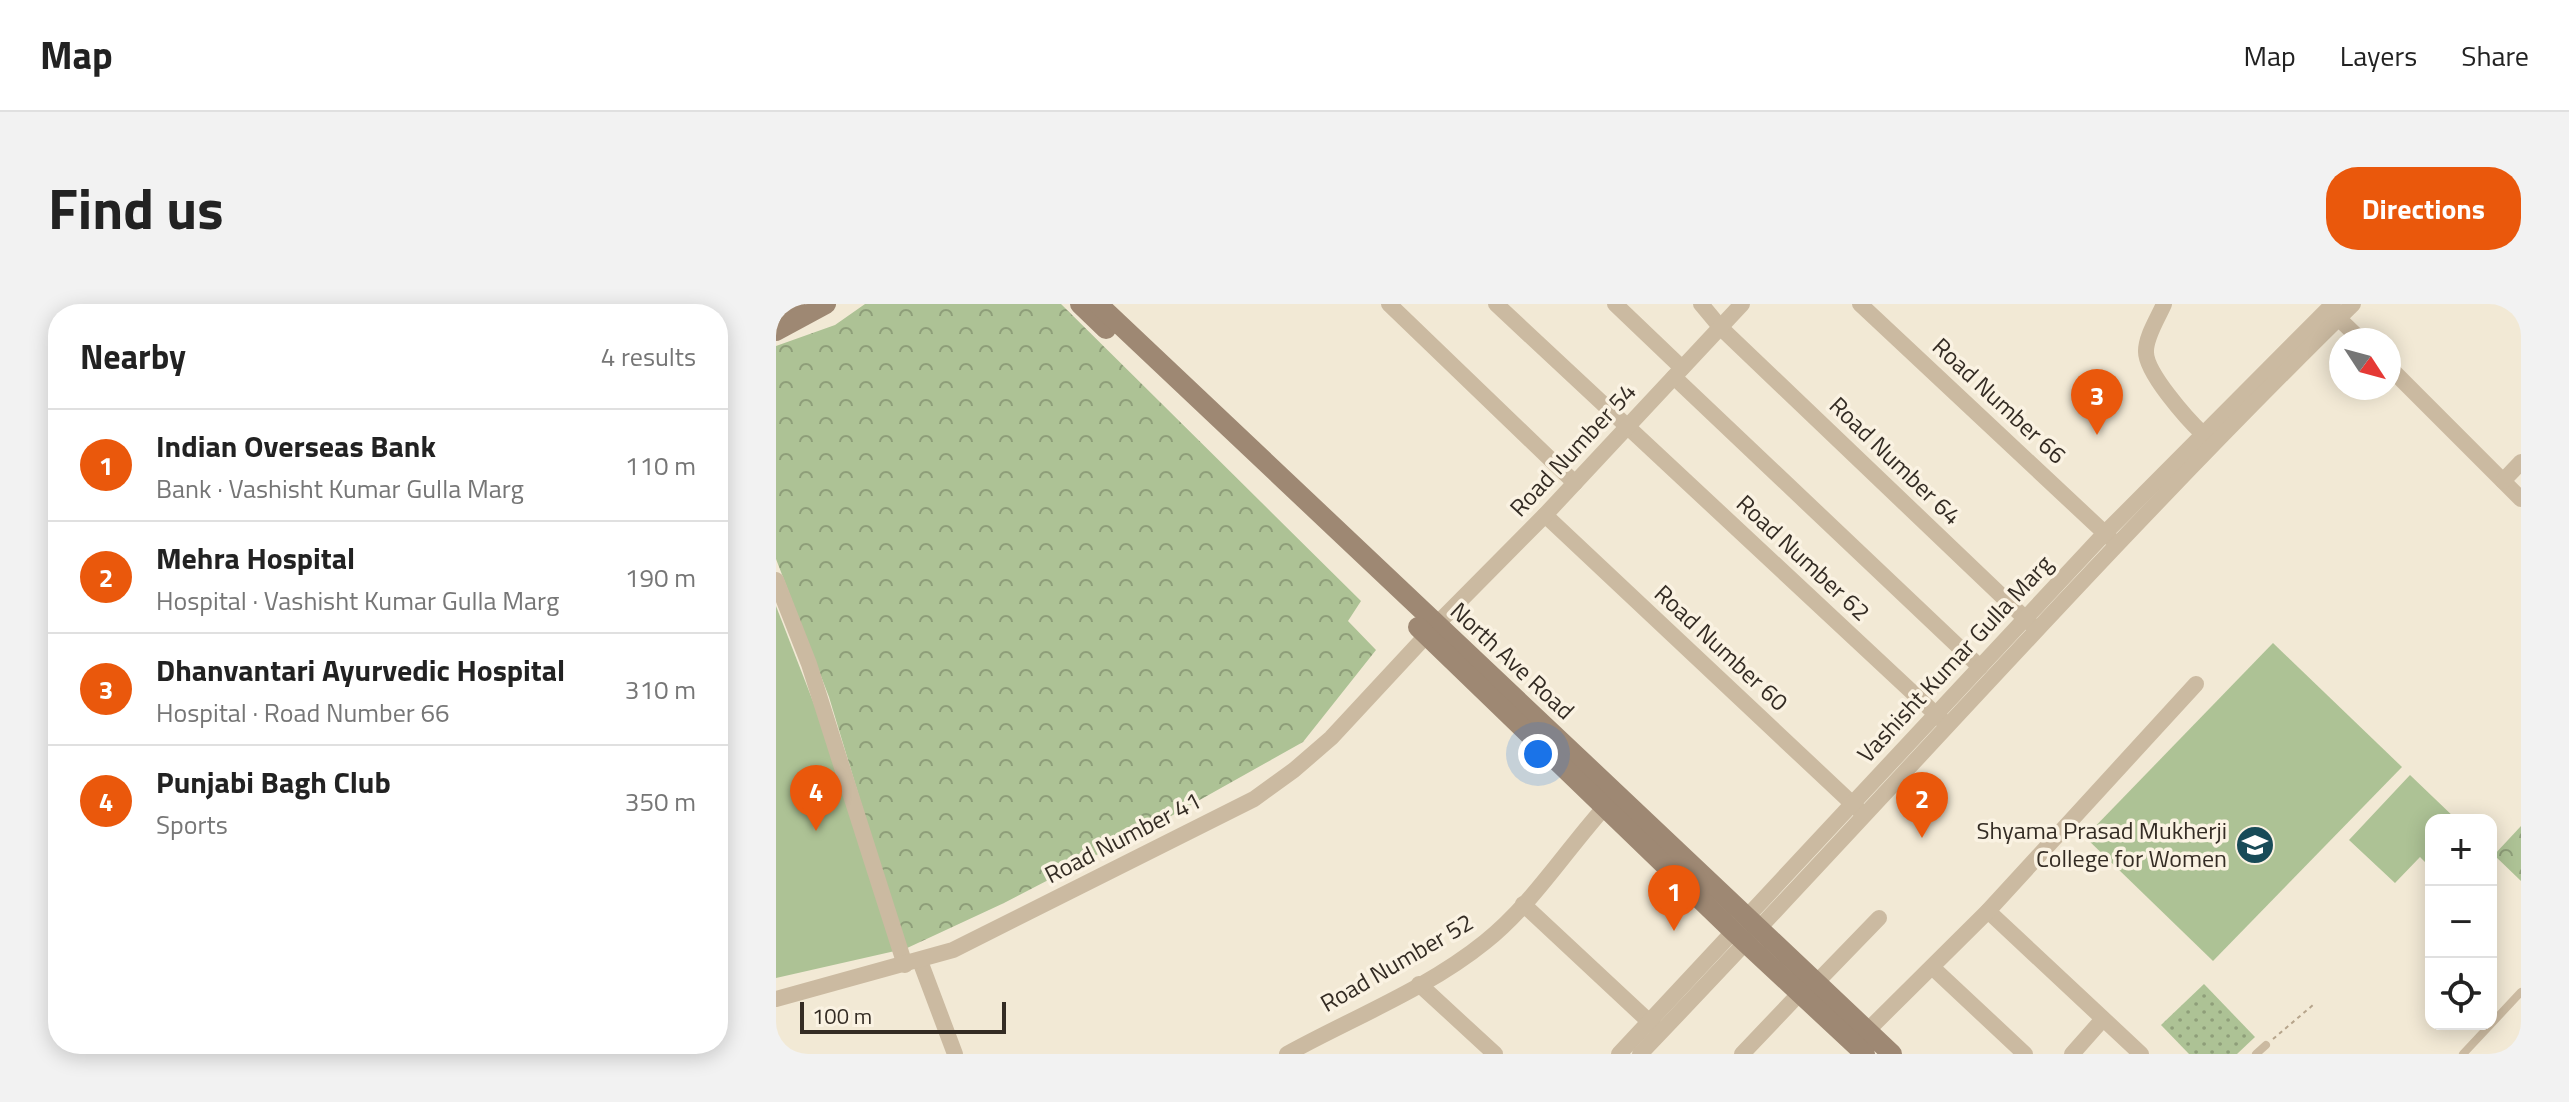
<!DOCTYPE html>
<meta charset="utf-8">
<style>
body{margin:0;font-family:"Titillium Web",sans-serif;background:#f2f2f2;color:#222}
.controls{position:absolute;right:24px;bottom:24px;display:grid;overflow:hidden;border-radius:16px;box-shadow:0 4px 20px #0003}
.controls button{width:72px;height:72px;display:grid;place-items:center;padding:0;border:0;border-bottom:2px solid #e0e0e0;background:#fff;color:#222;font:40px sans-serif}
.compass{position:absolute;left:1553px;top:24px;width:72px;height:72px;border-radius:50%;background:#fff;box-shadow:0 4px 20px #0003;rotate:126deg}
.scale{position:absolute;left:24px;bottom:20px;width:206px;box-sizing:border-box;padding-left:8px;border:4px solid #342c24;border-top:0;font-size:22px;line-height:28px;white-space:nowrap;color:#342c24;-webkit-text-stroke:6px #faf2e2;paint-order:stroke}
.you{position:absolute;left:762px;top:450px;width:28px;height:28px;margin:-20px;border:6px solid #fff;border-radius:50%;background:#1a73e8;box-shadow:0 0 0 12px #1a73e833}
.badge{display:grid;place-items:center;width:52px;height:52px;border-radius:50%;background:#ea580c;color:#fff;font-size:26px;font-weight:700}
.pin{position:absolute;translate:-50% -66px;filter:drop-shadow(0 2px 4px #0008)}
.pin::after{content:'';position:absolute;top:42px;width:28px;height:24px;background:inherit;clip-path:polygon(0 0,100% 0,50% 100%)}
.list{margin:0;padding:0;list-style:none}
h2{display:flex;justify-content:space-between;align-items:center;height:104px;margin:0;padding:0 32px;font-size:34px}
h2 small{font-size:26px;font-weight:400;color:#767676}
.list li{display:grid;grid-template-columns:52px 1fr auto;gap:24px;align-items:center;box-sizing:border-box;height:112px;padding:0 32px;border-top:2px solid #e0e0e0}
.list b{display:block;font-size:30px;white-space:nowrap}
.list p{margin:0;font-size:26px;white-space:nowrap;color:#767676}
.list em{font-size:26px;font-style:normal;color:#767676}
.icon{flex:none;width:44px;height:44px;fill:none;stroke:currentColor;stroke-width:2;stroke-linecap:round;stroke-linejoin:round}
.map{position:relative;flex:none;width:1745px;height:750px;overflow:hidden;border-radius:32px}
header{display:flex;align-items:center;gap:48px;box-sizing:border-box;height:112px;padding:0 40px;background:#fff;border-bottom:2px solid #e0e0e0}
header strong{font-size:38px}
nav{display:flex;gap:44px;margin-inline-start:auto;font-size:28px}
.intro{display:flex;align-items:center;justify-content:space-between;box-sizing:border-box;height:192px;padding:0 48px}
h1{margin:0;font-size:56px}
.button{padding:20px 36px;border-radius:32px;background:#ea580c;color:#fff;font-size:28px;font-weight:700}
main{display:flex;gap:48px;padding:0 48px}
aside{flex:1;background:#fff;border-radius:32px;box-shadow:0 4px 20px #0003}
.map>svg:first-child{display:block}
.park{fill:url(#park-crowns)}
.garden{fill:url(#garden-dots)}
.pitch{fill:#adc295}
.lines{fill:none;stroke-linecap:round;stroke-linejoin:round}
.path{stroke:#b6a48b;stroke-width:2;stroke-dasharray:4 4;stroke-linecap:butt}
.lane{stroke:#cbbaa1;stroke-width:8}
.street{stroke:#cbbaa1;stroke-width:16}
.secondary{stroke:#9e8873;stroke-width:20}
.labels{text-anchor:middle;stroke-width:7;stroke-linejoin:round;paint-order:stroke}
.street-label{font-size:24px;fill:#342c24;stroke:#faf2e2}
.poi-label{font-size:24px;fill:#342c24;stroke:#faf2e2;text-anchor:end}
</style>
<header>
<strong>Map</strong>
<nav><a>Map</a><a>Layers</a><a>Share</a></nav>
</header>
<div class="intro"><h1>Find us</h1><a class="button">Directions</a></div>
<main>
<aside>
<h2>Nearby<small>4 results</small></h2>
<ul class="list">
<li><span class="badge">1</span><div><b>Indian Overseas Bank</b><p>Bank · Vashisht Kumar Gulla Marg</p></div><em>110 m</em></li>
<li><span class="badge">2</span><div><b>Mehra Hospital</b><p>Hospital · Vashisht Kumar Gulla Marg</p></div><em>190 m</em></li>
<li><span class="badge">3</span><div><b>Dhanvantari Ayurvedic Hospital</b><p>Hospital · Road Number 66</p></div><em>310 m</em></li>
<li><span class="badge">4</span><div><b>Punjabi Bagh Club</b><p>Sports</p></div><em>350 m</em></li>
</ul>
</aside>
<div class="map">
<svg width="1745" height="750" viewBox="0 0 1745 750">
<defs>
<pattern id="park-crowns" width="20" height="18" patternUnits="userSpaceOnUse" patternTransform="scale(2)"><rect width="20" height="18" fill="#adc295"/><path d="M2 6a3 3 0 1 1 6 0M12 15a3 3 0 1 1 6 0" fill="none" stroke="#8e9e79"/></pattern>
<pattern id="garden-dots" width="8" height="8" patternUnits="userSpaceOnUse" patternTransform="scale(2)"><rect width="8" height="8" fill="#adc295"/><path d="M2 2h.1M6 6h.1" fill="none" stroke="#8e9e79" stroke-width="1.8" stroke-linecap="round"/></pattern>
</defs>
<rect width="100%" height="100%" fill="#f2e9d5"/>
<g class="park">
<path d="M 89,0 L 285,0 L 585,297 L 572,317 L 600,346 L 527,438 L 388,516 L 228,599 L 129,645 L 53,393 L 0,255 L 0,42 L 59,21 Z"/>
<path d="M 1745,522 L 1745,577 L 1718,551 Z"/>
</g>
<path class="garden" d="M 1428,680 L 1479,733 L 1461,750 L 1413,750 L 1385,721 Z"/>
<g class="pitch">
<path d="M 0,302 L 45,418 L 119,647 L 0,674 Z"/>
<path d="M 1497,339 L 1626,463 L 1437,657 L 1309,533 Z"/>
<path d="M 1634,471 L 1681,516 L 1655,516 L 1655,553 L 1650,559 L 1644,553 L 1619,579 L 1573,536 Z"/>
</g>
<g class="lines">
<path class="path" d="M 1497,735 L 1537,701"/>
<g class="lane">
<path d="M 1480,750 L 1490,741"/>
<path d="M 1687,750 L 1745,688"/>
</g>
<g class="street">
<path d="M 613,0 L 799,179"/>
<path d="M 720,0 L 1166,416"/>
<path d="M 839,0 L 906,64"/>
<path d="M 925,0 L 945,24 L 1254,319"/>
<path d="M 1084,0 L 1334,234"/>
<path d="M 1388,0 C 1382,14 1370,32 1370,47 C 1369,68 1412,116 1427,130"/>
<path d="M 1557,9 L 1585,36"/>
<path d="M 1613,63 L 1745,195"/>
<path d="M 898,73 L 1204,363"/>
<path d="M 1727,177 L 1745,158"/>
<path d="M 769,211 L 1083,506"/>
<path d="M 0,276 L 33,360 L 129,661"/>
<path d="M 747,600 L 880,724"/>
<path d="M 1212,607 L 1365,750"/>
<path d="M 144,657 L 179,750"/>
<path d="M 1156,663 L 1249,750"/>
<path d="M 1040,679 L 1103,614"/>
<path d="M 643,680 L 719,750"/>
<path d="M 0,695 L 177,646 L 478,495 L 518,466 L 555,434 L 660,321 L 769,211 L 966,0"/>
<path d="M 1091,727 L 1212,607 L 1420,380"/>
<path d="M 511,750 C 576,714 651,685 709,638 C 758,599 793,541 836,495"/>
<path d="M 843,750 L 1329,229 L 1557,0"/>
<path d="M 864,750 C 1103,501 1330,242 1577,0"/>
<path d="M 966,750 L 1024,689"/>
<path d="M 1296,750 L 1327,715"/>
</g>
<g class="secondary">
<path d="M 304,0 L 330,25"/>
<path d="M 322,0 L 1116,750"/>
<path d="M 0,9 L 19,0"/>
<path d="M 0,27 L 50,0"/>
<path d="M 642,323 L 957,627 L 1089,750"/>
</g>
</g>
<defs>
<g id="university-disc" transform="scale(2)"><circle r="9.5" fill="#184b58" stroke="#faf2e2"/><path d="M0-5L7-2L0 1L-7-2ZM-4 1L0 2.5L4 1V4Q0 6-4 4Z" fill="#fff"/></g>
</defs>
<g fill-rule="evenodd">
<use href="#university-disc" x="1479" y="541"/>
</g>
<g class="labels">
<g class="street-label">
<text transform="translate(1223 97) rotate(43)" y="8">Road Number 66</text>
<text transform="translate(797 146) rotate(-47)" y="8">Road Number 54</text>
<text transform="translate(1119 157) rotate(44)" y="8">Road Number 64</text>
<text transform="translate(1027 254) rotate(43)" y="8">Road Number 62</text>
<text transform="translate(945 344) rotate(43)" y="8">Road Number 60</text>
<text transform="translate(1179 355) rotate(-47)" y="8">Vashisht Kumar Gulla Marg</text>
<text transform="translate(736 357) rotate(43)" y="8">North Ave Road</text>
<text transform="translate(347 534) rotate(-27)" y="8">Road Number 41</text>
<text transform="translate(621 659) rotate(-30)" y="8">Road Number 52</text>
</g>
<g class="poi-label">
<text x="1451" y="535">Shyama Prasad Mukherji<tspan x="1451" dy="28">College for Women</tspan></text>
</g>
</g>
</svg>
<div class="controls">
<button>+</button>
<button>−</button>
<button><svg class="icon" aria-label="locate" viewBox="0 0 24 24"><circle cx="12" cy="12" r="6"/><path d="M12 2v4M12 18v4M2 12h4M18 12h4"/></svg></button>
</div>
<svg class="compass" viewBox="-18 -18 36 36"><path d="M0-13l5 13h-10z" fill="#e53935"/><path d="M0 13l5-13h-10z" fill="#767676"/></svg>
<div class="scale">100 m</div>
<div class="you"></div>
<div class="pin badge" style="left:898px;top:627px">1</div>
<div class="pin badge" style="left:1146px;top:534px">2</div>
<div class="pin badge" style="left:1321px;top:131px">3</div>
<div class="pin badge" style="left:40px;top:527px">4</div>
</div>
</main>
